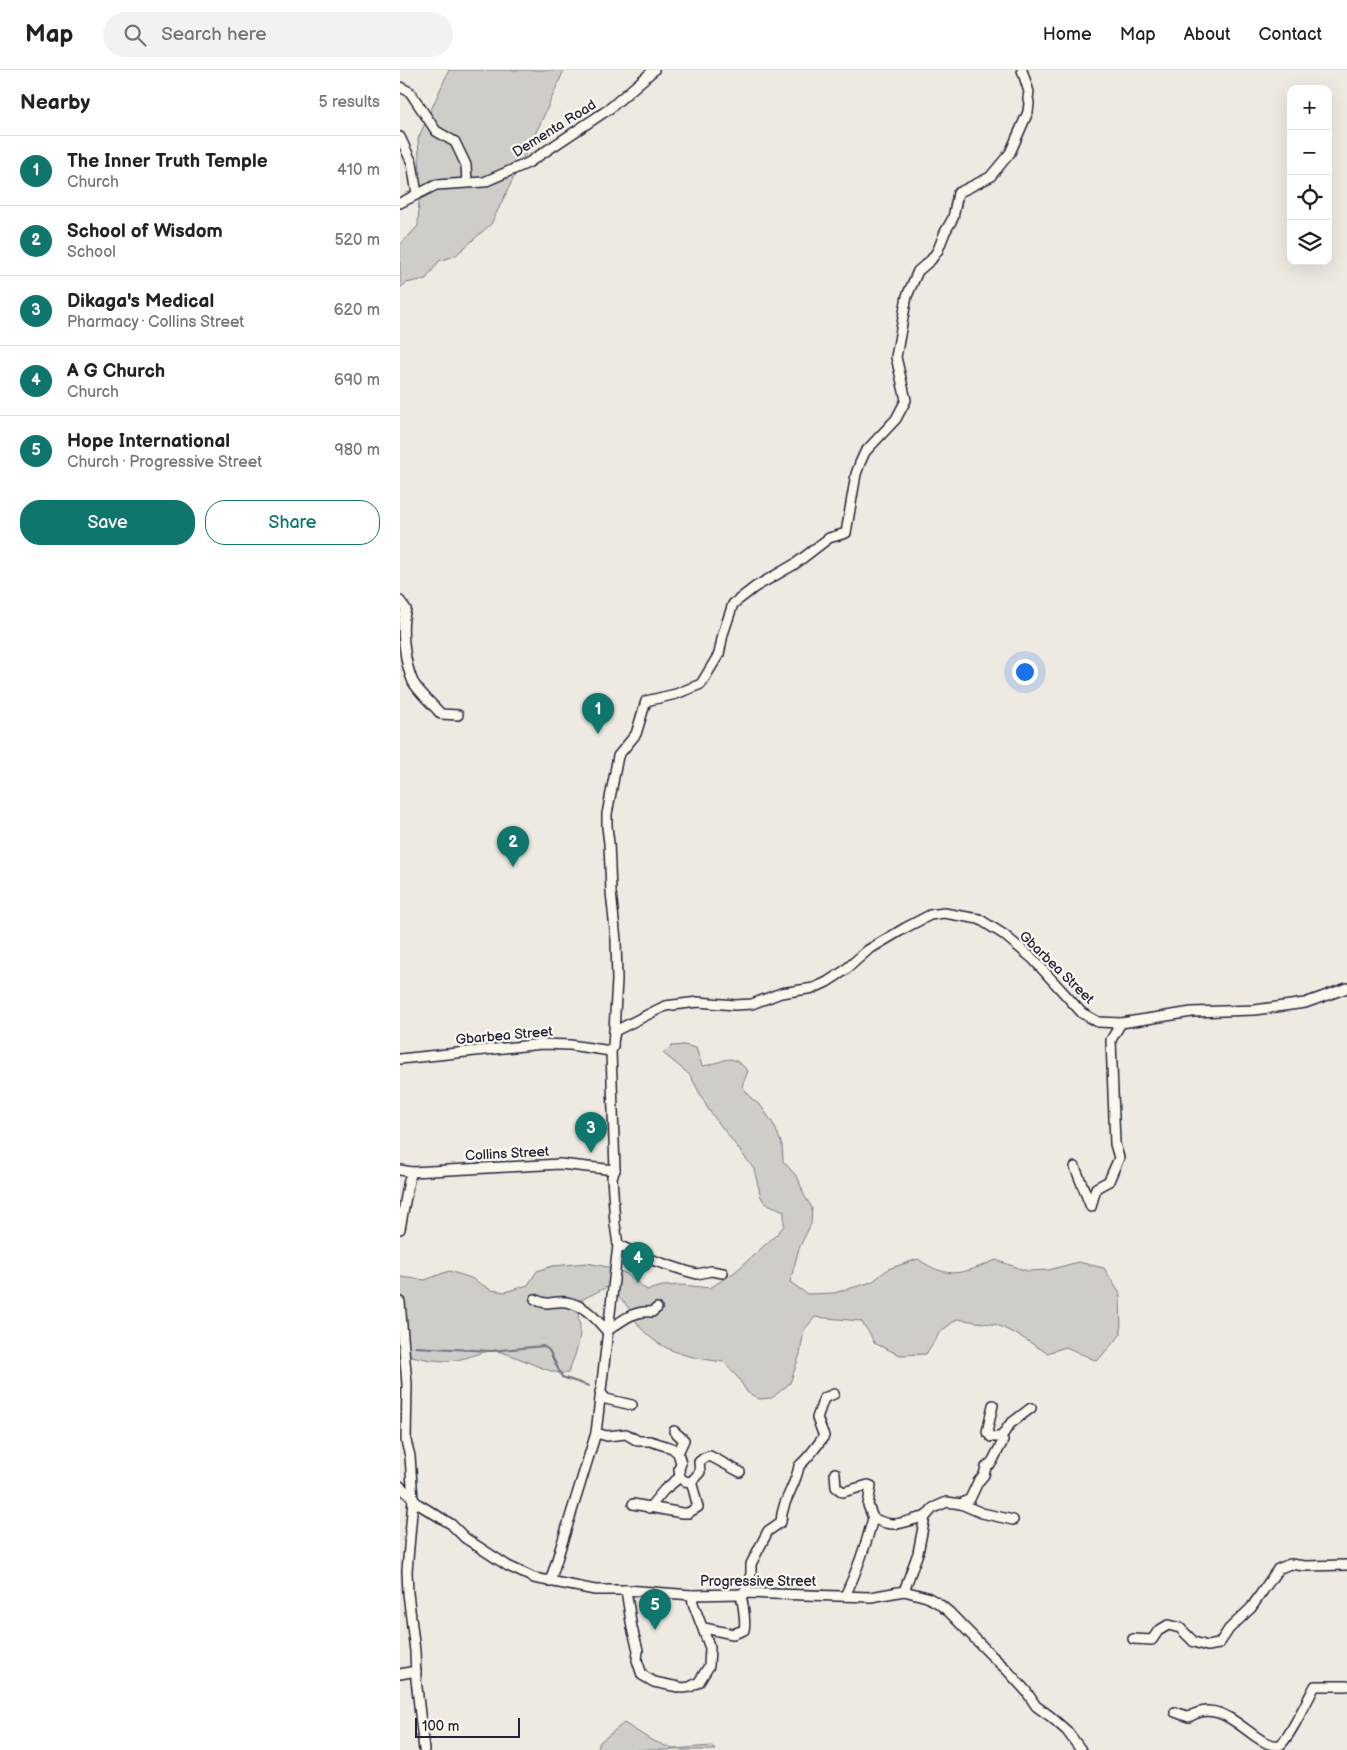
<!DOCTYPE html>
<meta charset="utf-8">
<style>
body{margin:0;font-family:"Balsamiq Sans",sans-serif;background:#f2f2f2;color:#222}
.controls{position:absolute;right:15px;top:15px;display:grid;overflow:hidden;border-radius:10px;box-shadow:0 5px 20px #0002}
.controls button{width:45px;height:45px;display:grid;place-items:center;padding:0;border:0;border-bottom:1px solid #e0e0e0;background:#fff;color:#222;font:25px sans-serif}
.scale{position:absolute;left:15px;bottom:12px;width:105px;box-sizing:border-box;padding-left:5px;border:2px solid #22223b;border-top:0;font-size:14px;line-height:18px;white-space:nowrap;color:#22223b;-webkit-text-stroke:4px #fbf7ec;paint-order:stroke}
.you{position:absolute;left:624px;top:601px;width:18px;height:18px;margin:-12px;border:4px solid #fff;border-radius:50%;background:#1a73e8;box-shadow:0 0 0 8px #1a73e833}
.badge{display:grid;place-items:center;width:32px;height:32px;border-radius:50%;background:#0f766e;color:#fff;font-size:16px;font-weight:700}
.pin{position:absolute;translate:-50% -41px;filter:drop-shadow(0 1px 2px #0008)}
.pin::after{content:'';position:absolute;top:26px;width:18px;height:15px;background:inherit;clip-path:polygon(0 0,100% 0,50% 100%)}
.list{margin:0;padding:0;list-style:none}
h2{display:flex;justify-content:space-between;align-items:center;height:65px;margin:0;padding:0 20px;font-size:21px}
h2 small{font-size:16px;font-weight:400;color:#767676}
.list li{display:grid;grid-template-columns:32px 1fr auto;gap:15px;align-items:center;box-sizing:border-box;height:70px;padding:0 20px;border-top:1px solid #e0e0e0}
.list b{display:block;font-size:19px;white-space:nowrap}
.list p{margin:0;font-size:16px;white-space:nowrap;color:#767676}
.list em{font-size:16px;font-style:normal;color:#767676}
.actions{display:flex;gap:10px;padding:15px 20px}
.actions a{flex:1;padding:11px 0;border:1px solid #0f766e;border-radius:20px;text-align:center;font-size:18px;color:#0f766e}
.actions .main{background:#0f766e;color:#fff}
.icon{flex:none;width:28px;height:28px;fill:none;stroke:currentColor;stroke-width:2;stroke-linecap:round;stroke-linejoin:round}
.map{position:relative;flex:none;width:947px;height:1680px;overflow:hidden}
header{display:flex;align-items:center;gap:30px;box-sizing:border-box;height:70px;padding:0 25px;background:#fff;border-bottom:1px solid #e0e0e0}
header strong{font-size:24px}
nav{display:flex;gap:28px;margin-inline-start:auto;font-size:18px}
.search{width:350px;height:45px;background:#f2f2f2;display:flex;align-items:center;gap:12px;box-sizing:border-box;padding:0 18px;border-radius:28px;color:#767676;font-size:19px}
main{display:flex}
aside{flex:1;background:#fff}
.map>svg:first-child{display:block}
.green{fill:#d0cdc9;stroke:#797882}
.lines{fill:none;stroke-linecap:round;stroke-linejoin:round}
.stream{stroke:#716f7c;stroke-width:2}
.minor-casing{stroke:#22223b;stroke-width:12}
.minor{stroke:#fbf7ec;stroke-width:9}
.labels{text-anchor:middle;stroke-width:4.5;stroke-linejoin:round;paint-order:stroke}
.street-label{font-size:14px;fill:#22223b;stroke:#fbf7ec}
</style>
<header>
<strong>Map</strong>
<div class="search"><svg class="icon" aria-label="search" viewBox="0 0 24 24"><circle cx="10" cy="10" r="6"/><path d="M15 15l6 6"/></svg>Search here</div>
<nav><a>Home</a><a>Map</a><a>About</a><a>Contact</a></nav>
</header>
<main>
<aside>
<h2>Nearby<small>5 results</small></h2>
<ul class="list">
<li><span class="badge">1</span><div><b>The Inner Truth Temple</b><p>Church</p></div><em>410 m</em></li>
<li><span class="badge">2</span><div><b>School of Wisdom</b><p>School</p></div><em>520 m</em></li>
<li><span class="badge">3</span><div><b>Dikaga's Medical</b><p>Pharmacy · Collins Street</p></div><em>620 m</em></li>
<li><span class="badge">4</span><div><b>A G Church</b><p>Church</p></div><em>690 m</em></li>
<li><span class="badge">5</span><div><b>Hope International</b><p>Church · Progressive Street</p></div><em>980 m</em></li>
</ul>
<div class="actions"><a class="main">Save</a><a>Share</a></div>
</aside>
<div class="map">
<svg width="947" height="1680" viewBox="0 0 947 1680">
<rect width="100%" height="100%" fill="#eeeae2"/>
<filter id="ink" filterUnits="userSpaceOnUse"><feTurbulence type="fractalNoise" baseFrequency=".02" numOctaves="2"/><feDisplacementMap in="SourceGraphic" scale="10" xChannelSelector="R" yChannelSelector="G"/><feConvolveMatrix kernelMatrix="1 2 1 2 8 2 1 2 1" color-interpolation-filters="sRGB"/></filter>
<g filter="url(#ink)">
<g class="green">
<path d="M 49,0 L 164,0 L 142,50 L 91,154 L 55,186 L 39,191 L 26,209 L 6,213 L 0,218 L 0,175 L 18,156 L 20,103 L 18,69 Z"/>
<path d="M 284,975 L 296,978 L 302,996 C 325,994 328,979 348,1001 L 342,1016 L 352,1029 L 361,1036 L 374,1055 L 382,1075 L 383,1091 L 398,1108 L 404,1125 L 412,1138 L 411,1154 L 399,1178 L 390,1212 L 407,1224 L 434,1223 L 472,1212 L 488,1199 L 518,1189 C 549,1211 564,1203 596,1190 L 627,1201 L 649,1200 L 678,1192 L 704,1198 L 720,1224 L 721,1264 L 697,1291 L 666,1277 L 647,1283 L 620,1266 L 597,1255 L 557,1249 L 540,1262 L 526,1284 L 500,1285 L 474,1273 L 470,1264 L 461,1251 L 415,1247 L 404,1260 L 400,1284 L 390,1313 L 372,1328 L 359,1329 L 347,1322 L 339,1309 L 324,1292 C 292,1288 262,1283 240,1257 C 234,1250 231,1240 225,1233 C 219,1228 213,1223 207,1217 L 181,1230 C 175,1247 180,1246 180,1261 C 180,1275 173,1290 168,1303 C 149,1306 118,1284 95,1281 C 85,1280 71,1287 61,1289 C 41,1294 20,1288 0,1283 L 0,1207 L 25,1210 L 49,1201 L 71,1208 L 91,1220 L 105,1222 L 128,1215 L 137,1201 L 153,1196 L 187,1193 L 213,1198 L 227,1204 L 247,1220 L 263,1216 L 282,1215 L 310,1218 L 335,1202 L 376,1165 L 384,1156 L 384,1141 L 365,1133 L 361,1127 L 354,1099 L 308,1039 L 290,1005 L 263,983 L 272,976 Z"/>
<path d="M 224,1653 L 251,1670 L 273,1679 L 312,1676 L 315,1680 L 197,1680 L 200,1672 Z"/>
</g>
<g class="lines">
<path class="stream" d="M 15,1277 L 91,1281 L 143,1276 L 149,1280 L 162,1307 L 189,1316"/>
<g class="minor-casing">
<g id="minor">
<path d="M 0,17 L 10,22 L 36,61 L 55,72 L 66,95 L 67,112"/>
<path d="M 0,67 L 12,93 L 17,124"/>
<path d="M 0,133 L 36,115 L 84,112 L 128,93 L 209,39 L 254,0"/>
<path d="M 0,531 L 6,539 C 0,558 5,594 13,612 C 18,621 33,635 41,644 L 58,645"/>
<path d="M 214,967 L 215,961 L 265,936 L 298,932 L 335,935 L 352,934 L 381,923 L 414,918 L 427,912 L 444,901 L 468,880 L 505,858 L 530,845 L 544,843 L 579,849 L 603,864 L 633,889 L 682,943 L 698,952 L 721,953 L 792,942 L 855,940 L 905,933 L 947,918"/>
<path d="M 0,989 L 142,974 L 170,975 L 211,981"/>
<path d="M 675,1097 L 691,1137 L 696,1118 L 709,1111 L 711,1106 L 719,1088 L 715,1074 L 711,970 L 721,953"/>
<path d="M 0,1100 L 12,1102 L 160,1094 L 215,1100"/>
<path d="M 0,1159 L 9,1110 L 12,1102"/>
<path d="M 218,1175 L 249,1189 L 286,1201 L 297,1204 L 311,1201 L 323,1203"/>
<path d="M 135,1229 C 147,1237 153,1230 166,1232 C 185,1235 195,1248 207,1261 C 222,1251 233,1240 252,1242 L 257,1238"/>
<path d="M 0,1232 L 7,1314 L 6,1371 L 10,1386 L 13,1430 L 7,1501 L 8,1523 L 15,1581 L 16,1609 L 24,1680"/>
<path d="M 200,1322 L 206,1329 L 232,1335"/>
<path d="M 593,1335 L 587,1362 L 591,1367 L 601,1367"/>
<path d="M 274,1361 L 284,1370 L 278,1383"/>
<path d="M 196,1363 L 207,1366 L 226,1364 L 238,1371 L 250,1371 L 272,1378 L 278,1383 L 281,1393 L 279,1399 L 280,1407 L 284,1411 L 291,1412 C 293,1416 296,1431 298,1437 L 288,1443 L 282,1443 L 233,1434"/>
<path d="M 435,1403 L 436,1417 L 443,1422 L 468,1415 L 471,1416 L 468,1435 L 473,1448 C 496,1460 502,1451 525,1447"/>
<path d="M 291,1412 L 300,1402 L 299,1392 L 304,1388 L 310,1386 L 340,1402"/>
<path d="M 0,1416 L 18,1434 L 51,1454 L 65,1468 L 108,1496 L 134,1508 L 195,1520 L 226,1520 L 292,1525 L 340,1524 L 344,1523 L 471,1527 L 504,1521 L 527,1527 L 538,1533 L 549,1542 L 593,1587 L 606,1599 L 626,1621 L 636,1636 L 650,1646 L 667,1661 L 681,1680"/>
<path d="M 561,1434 L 570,1429 L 578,1412 L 584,1405 L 586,1397 L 592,1392 L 603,1371 L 601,1367 L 610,1354 L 631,1338"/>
<path d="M 249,1438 L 264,1420 L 280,1407"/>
<path d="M 150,1512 L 196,1363 L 218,1175 L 215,1154 L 212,1107 L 215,1100 L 211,981 L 213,977 L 217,910 L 216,870 L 211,822 L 209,773 L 207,757 L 207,744 L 218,686 L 236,664 L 246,631 L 276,624 L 301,614 L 319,584 L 323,564 L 333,534 L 355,517 L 395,494 L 429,468 L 446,463 L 456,404 L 460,393 L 465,382 L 496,349 L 506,330 L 496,287 L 507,226 L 518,201 L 531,190 L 538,180 L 545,162 L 553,148 L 558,123 L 590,107 L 610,83 L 628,42 L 629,33 L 628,28 L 629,22 L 622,0"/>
<path d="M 226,1520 L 232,1558 L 238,1580 L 237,1590 L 242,1605 L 254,1612 L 283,1618 L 290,1617 L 299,1612 L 309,1596 L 310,1578 L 293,1533 L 292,1525"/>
<path d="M 504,1521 L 518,1483 L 525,1447 L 533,1438 L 547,1432 L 561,1434 L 582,1443 L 613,1450"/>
<path d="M 344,1523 L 351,1504 L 351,1494 L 368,1461 L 381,1452 C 382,1430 396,1416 399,1396 C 407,1389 417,1376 424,1366 L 417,1348 L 424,1328 L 434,1324"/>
<path d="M 445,1526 C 457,1501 466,1475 473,1448"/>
<path d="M 304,1558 L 333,1564 L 344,1560 C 346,1554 343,1530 340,1524"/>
<path d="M 733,1569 L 752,1570 L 758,1561 L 768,1555 L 780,1558 L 794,1572 L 807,1576 L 819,1574 L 829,1559 L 851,1538 L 878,1499 L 890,1494 L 905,1496 L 947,1495"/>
<path d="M 0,1604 L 16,1601"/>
<path d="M 775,1642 L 789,1647 C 826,1623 854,1680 880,1675 C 888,1670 909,1627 915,1616 L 947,1616"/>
</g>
</g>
<use href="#minor" class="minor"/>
</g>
</g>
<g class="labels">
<g class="street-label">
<text transform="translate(154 58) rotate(-32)" y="5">Dementa Road</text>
<text transform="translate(657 897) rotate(44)" y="5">Gbarbea Street</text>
<text transform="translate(104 965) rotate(-5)" y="5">Gbarbea Street</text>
<text transform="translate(107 1083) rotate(-3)" y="5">Collins Street</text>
<text x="358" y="1516">Progressive Street</text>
</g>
</g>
</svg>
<div class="controls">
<button>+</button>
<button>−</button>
<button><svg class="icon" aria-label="locate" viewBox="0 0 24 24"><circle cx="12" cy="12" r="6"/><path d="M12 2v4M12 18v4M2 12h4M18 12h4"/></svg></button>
<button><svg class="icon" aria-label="layers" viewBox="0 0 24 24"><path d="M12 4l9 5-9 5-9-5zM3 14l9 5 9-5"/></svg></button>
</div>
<div class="scale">100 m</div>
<div class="you"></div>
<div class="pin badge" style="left:198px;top:664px">1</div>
<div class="pin badge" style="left:113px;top:797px">2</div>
<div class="pin badge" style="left:191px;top:1083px">3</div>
<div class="pin badge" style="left:238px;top:1213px">4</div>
<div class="pin badge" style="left:255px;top:1560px">5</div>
</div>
</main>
